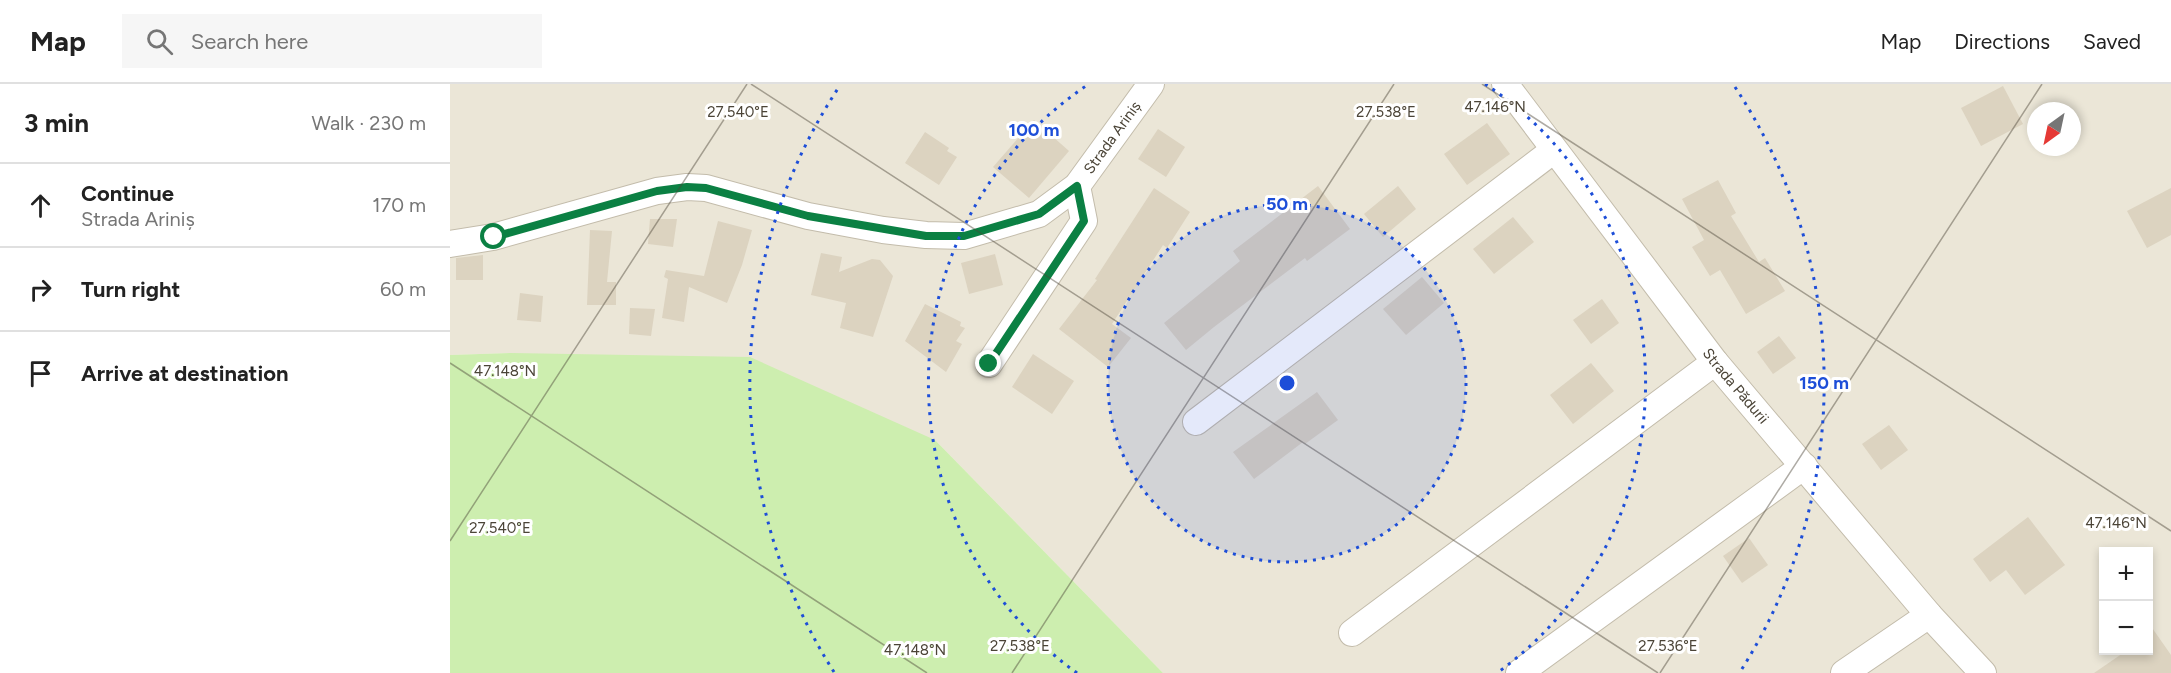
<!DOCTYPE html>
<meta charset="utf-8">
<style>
body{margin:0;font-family:Figtree,sans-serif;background:#f6f6f6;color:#222}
.controls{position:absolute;right:18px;bottom:18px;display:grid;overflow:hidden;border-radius:0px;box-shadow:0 3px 9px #0003}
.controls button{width:54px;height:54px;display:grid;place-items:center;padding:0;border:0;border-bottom:2px solid #e0e0e0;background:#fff;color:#222;font:30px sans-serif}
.compass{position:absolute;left:1577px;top:18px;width:54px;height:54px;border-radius:50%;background:#fff;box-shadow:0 3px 9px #0003;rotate:213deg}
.stop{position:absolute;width:18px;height:18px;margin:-14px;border:4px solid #0b8043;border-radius:50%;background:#fff}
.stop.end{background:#0b8043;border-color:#fff;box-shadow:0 2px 6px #0008}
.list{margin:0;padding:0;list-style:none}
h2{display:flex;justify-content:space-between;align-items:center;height:78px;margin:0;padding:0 24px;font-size:26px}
h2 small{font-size:20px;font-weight:400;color:#767676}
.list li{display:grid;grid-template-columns:39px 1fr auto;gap:18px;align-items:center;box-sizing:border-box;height:84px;padding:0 24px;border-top:2px solid #e0e0e0}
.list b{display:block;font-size:22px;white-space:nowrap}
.list p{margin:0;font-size:20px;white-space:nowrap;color:#767676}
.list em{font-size:20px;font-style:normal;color:#767676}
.icon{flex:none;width:33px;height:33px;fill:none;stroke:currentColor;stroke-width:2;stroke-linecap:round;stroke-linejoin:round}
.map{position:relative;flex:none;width:1721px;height:589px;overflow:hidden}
header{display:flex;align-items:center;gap:36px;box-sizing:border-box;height:84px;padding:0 30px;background:#fff;border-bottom:2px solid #e0e0e0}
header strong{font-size:28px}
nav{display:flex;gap:33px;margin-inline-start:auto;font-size:21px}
.search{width:420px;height:54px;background:#f6f6f6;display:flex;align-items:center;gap:15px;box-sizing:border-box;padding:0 21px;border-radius:0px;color:#767676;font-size:22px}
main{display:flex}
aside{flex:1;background:#fff}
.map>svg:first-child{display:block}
.residential{fill:#ebe6d7;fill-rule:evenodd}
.green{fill:#cdeeaf}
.building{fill:#dcd3c0}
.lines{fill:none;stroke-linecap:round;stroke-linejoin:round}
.street-casing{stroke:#c3bcab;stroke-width:28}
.street{stroke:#fff;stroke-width:26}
.route{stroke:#0b8043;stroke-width:8}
.ticks{fill:none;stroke:#4b4437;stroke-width:1.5;stroke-opacity:0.45}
.ring{fill:none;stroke:#1d4ed8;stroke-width:3;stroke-dasharray:3 6}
.labels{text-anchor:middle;stroke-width:6;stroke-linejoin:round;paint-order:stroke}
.street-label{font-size:15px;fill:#4b4437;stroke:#fff}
.ticks-label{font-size:15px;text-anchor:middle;fill:#4b4437;stroke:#fff;stroke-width:6;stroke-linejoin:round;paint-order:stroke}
.centre{fill:#1d4ed8;stroke:#fff;stroke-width:3}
.ring-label{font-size:18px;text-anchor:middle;font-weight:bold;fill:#1d4ed8;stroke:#fff;stroke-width:6;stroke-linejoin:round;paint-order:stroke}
</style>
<header>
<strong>Map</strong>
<div class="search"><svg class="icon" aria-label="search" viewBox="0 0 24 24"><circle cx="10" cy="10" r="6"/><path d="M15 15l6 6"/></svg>Search here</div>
<nav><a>Map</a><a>Directions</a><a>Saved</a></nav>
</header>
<main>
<aside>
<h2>3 min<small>Walk · 230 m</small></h2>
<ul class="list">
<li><svg class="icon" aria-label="ahead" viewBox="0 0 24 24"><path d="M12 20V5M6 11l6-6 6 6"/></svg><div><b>Continue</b><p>Strada Ariniș</p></div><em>170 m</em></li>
<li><svg class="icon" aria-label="right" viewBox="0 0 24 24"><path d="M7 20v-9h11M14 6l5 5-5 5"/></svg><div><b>Turn right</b></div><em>60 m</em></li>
<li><svg class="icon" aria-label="arrive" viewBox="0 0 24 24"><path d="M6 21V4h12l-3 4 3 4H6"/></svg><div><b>Arrive at destination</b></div></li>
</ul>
</aside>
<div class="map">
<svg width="1721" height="589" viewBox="0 0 1721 589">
<rect width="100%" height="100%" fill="#f6f3e9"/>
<path class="residential" d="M 0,0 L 1721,0 L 1721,589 L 713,589 L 485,356 L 61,269 L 0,271 ZM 1586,27 L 1622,27 L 1622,63 L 1586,63 ZM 1654,468 L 1698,468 L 1698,566 L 1654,566 Z"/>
<path class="green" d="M 61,269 L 300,273 L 485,356 L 713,589 L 0,589 L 0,271 Z"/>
<g class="building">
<path d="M 1553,2 L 1573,40 L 1531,62 L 1511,24 Z"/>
<path d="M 584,36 L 619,67 L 579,114 L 543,83 Z"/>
<path d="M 1037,39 L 1060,70 L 1017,101 L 994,70 Z"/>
<path d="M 708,45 L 735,63 L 716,93 L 688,75 Z"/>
<path d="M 475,48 L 499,64 L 497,67 L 507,73 L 489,101 L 455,79 Z"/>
<path d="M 1268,96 L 1286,129 L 1281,132 L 1309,178 L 1315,174 L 1335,207 L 1296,230 L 1270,186 L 1260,192 L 1242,163 L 1254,156 L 1232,115 Z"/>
<path d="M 868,102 L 900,145 L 857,177 L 855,174 L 764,243 L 736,266 L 714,239 L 790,177 L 783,167 Z"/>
<path d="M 948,102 L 966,125 L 933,153 L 914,130 Z"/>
<path d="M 704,104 L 740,128 L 717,164 L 713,161 L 662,240 L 681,254 L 658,283 L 609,245 L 647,196 L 645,195 Z"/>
<path d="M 1721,104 L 1721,151 L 1697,164 L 1677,127 Z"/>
<path d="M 1063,133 L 1084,158 L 1044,190 L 1023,165 Z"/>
<path d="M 200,135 L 227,135 L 223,163 L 198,160 Z"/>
<path d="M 268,137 L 302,146 L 292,181 L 277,219 L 239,203 L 234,238 L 212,234 L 218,195 L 214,193 L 216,186 L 254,192 Z"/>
<path d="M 140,146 L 162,147 L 157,198 L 166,198 L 166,221 L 137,221 Z"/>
<path d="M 371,169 L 392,173 L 389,188 L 422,175 L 430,176 L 443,192 L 423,253 L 390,244 L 396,219 L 361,211 Z"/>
<path d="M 545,170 L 553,201 L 519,210 L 511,179 Z"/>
<path d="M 33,171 L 33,196 L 6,196 L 6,174 Z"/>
<path d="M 972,193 L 994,219 L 956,251 L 933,225 Z"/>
<path d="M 70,209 L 93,212 L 91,238 L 67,236 Z"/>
<path d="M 1152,215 L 1169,239 L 1141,260 L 1123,236 Z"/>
<path d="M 475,220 L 511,238 L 510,242 L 515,244 L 506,257 L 512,260 L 496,288 L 455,257 Z"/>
<path d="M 180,224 L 205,225 L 201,252 L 179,250 Z"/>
<path d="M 1329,252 L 1346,274 L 1323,290 L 1307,268 Z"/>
<path d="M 583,270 L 624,297 L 602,330 L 562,303 Z"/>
<path d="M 1141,279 L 1164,307 L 1123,340 L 1100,311 Z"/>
<path d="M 867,308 L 888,336 L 855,360 L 853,358 L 804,395 L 783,368 Z"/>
<path d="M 1439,341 L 1458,366 L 1431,386 L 1412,360 Z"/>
<path d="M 1578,433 L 1615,481 L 1575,511 L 1556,486 L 1540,498 L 1523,475 Z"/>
<path d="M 1299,454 L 1318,481 L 1292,499 L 1273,472 Z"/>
<path d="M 1698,538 L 1721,571 L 1721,589 L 1644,589 L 1676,567 L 1698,567 Z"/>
</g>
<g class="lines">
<g class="street-casing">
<g id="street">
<path id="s1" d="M 1055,0 L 1265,278 L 1479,531 L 1533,589"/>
<path id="s2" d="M 0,160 L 43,153 L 207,107 L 237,103 L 256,104 L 358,132 L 433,146 L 476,151 L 514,152 L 589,130 L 627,102 L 701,0"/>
<path d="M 539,280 L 634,137 L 627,102"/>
<path d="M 746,338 L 1104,66"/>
<path d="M 902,549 L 1265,278"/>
<path d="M 1069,589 L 1354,382"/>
<path d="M 1394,589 L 1479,531"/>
</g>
</g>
<use href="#street" class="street"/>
</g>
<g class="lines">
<path class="route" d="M 44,153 L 207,107 L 237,103 L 256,104 L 358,132 L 476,152 L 514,152 L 589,130 L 627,102 L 634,137 L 539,280"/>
</g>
<path class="ticks" d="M 301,0 L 1208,589M 1032,0 L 1721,447M 0,279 L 477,589M 0,457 L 297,0M 562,589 L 944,0M 1210,589 L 1592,0"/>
<circle cx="837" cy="299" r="179" fill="#1d4ed8" fill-opacity=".12"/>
<g class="ring">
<circle cx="837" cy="299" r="179"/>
<path d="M627 589A358 358 0 0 1 639 0M1035 0A358 358 0 0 1 1047 589"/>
<path d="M384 588A537 537 0 0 1 389 3M1285 3A537 537 0 0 1 1290 588"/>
</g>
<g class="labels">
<g class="street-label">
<text dy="5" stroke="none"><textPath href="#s2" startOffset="712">Strada Ariniș</textPath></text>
<text dy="5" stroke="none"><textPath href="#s1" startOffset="380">Strada Pădurii</textPath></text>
</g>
</g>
<g class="ticks-label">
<text x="1045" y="28">47.146°N</text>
<text x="288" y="33">27.540°E</text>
<text x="936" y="33">27.538°E</text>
<text x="55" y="292">47.148°N</text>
<text x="1666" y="444">47.146°N</text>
<text x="50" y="449">27.540°E</text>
<text x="570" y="567">27.538°E</text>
<text x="1218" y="567">27.536°E</text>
<text x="465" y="571">47.148°N</text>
</g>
<circle cx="837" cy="299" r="9" class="centre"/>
<g class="ring-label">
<text x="584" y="52">100 m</text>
<text x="837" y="126">50 m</text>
<text x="1374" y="305">150 m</text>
</g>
</svg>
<div class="controls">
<button>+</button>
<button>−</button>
</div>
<svg class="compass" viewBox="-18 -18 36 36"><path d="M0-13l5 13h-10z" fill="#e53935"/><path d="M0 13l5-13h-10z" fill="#767676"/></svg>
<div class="stop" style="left:44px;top:153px"></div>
<div class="stop end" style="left:539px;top:280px"></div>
</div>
</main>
